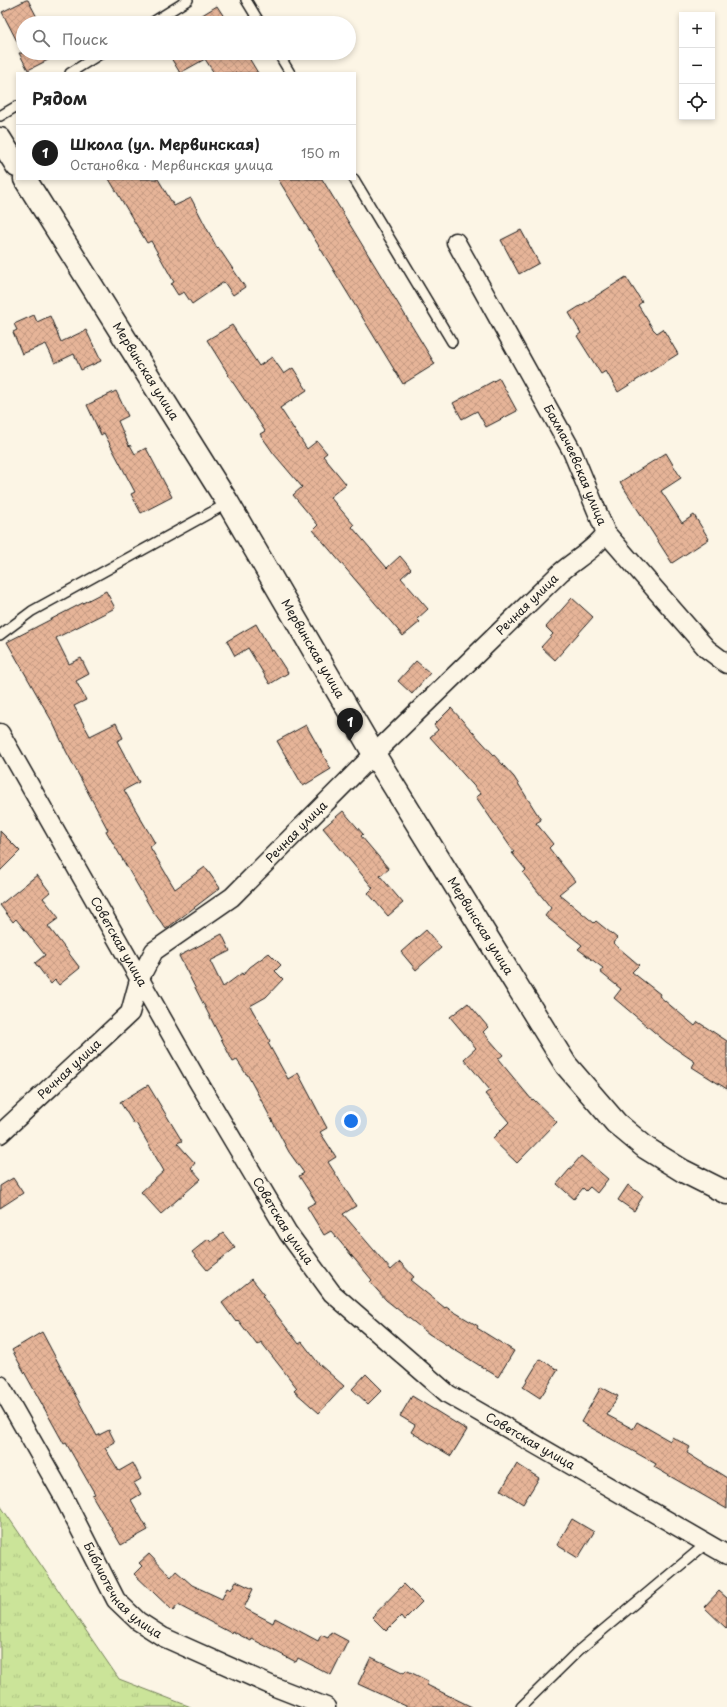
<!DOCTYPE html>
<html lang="ru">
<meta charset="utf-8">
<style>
body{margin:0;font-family:"Playpen Sans",sans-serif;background:#f6f6f6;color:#222}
.controls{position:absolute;right:12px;top:12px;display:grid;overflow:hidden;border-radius:0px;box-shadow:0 2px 6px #0003}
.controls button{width:36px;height:36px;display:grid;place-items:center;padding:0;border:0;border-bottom:1px solid #e0e0e0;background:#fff;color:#222;font:20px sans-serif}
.you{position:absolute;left:351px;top:1121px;width:14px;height:14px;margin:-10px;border:3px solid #fff;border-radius:50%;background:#1a73e8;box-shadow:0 0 0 6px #1a73e833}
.badge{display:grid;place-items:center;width:26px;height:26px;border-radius:50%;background:#1c1c1c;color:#fff;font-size:13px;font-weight:700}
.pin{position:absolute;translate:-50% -33px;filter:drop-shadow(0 1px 2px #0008)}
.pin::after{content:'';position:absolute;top:21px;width:14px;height:12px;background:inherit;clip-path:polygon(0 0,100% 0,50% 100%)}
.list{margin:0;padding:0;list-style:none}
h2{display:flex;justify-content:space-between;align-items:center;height:52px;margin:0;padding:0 16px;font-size:17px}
h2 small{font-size:13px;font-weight:400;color:#767676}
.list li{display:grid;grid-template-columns:26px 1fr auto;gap:12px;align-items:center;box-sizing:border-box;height:56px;padding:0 16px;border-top:1px solid #e0e0e0}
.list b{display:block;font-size:15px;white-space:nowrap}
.list p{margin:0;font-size:13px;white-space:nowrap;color:#767676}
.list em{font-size:13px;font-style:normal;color:#767676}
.icon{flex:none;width:22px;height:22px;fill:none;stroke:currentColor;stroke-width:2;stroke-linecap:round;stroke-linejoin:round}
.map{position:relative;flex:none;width:727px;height:1707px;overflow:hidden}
.search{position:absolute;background:#fff;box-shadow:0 2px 6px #0003;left:16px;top:16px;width:340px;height:44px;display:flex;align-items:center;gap:10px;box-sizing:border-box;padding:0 14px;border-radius:22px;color:#767676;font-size:15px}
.panel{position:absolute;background:#fff;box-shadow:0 2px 6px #0003;left:16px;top:72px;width:340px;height:108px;border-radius:0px}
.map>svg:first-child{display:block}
.grass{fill:url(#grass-tufts);stroke:#74805a}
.building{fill:url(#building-cross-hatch);stroke:#1c1c1c}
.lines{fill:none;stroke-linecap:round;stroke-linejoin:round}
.lane-casing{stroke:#1c1c1c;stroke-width:12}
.street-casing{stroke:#1c1c1c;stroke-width:21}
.secondary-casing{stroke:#1c1c1c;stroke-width:25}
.lane{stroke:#fcf5e5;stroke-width:9}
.street{stroke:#fcf5e5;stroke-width:18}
.secondary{stroke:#fcf5e5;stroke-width:22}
.labels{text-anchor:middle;stroke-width:3.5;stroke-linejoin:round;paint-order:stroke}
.street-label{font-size:12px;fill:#1c1c1c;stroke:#fcf5e5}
</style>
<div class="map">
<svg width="727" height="1707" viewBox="0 0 727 1707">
<defs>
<pattern id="grass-tufts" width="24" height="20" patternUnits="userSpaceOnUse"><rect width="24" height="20" fill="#cbe499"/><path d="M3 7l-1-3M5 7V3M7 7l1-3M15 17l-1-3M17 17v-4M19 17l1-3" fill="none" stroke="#aec383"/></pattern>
<pattern id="building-cross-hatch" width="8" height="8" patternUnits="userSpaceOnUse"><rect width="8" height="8" fill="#e6b498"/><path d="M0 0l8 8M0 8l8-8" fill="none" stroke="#c59a82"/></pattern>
</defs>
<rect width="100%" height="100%" fill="#fcf5e5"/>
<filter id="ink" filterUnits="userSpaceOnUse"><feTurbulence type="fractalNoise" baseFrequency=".025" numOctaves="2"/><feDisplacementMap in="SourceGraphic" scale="8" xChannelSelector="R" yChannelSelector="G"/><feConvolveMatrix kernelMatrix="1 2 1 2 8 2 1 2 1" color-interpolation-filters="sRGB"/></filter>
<g filter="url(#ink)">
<path class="grass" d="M 0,1505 L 119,1679 L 191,1707 L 0,1707 Z"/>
<g class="building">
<path d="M 26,0 L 28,0 L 40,23 L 23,23 L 23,53 L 62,53 L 28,70 L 19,53 L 23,53 L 2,12 Z"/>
<path d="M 217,6 L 228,23 L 189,23 Z"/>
<path d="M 168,53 L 246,53 L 258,73 L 214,73 L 205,59 L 180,73 Z"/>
<path d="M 109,179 L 158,179 L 174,206 L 191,198 L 217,248 L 218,247 L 245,287 L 233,295 L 224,282 L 192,304 L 184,292 L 178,295 L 171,284 L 174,282 L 151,241 L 147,243 Z"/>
<path d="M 278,179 L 322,179 L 435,364 L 403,384 Z"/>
<path d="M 521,230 L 539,263 L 519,274 L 501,240 Z"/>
<path d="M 626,277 L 642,302 L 638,305 L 653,329 L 657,333 L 663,329 L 678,354 L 618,392 L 606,371 L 601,374 L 577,336 L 581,333 L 569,313 Z"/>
<path d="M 34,315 L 37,322 L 50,316 L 61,342 L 86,330 L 101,361 L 81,370 L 74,354 L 55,363 L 46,344 L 22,354 L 13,332 L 17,330 L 14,324 Z"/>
<path d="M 232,325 L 259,366 L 272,357 L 284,374 L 293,368 L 307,390 L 280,408 L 307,449 L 317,441 L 327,453 L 323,456 L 346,484 L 330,497 L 354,525 L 352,527 L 387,568 L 400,556 L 411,569 L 401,578 L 428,609 L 417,619 L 420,622 L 403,636 L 313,530 L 318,525 L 293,495 L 302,487 L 274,454 L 260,434 L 265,431 L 228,375 L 229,375 L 207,340 Z"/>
<path d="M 499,378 L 517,411 L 486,427 L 477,411 L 462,419 L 453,403 Z"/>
<path d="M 116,391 L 128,416 L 118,421 L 129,446 L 130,445 L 135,454 L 146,448 L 172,497 L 141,513 L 131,494 L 135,492 L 104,433 L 101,435 L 87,405 Z"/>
<path d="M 666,453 L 681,478 L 661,491 L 682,523 L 694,515 L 709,539 L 672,563 L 620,482 Z"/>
<path d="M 106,591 L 115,608 L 56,638 L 69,664 L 81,658 L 89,674 L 76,681 L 86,700 L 74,706 L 90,736 L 116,723 L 123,738 L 117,741 L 139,782 L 124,790 L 155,843 L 150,847 L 175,889 L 205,867 L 220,888 L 166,929 L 152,910 L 106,831 L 108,830 L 66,751 L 53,723 L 7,642 Z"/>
<path d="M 572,598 L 593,617 L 555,660 L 541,647 L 553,634 L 546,627 Z"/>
<path d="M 256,624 L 271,651 L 273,650 L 288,673 L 270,684 L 248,648 L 235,656 L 227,641 Z"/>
<path d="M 416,661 L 430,673 L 412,694 L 398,681 Z"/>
<path d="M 451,708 L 514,777 L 541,820 L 536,823 L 553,844 L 549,848 L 575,881 L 559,894 L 594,923 L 596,921 L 617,938 L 613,943 L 639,965 L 632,972 L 660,994 L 659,996 L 695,1026 L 698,1022 L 727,1041 L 727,1089 L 692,1067 L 695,1062 L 666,1042 L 614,998 L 621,989 L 600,972 L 603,968 L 578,949 L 582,945 L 545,916 L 551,908 L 523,873 L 526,870 L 512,853 L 514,852 L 476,797 L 481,794 L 430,737 L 438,730 L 434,725 Z"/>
<path d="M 306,725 L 331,769 L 303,786 L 277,741 Z"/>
<path d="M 343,811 L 363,834 L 361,836 L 389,869 L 380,876 L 403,903 L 388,916 L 368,893 L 373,888 L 323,828 Z"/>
<path d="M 0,831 L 20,851 L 0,871 Z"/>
<path d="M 37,875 L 50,892 L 43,898 L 59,918 L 48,926 L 80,968 L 59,985 L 55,980 L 51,984 L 35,963 L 45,955 L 16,919 L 13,922 L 0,905 Z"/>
<path d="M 426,930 L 441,948 L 416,970 L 401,952 Z"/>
<path d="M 222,934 L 230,951 L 210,961 L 223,987 L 242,973 L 243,975 L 250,967 L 269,953 L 281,965 L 275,971 L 283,979 L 266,997 L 250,1006 L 270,1041 L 268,1043 L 288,1079 L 298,1073 L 327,1128 L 320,1132 L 336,1157 L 328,1162 L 356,1206 L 343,1214 L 391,1270 L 400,1262 L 414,1277 L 410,1280 L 445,1308 L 446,1307 L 478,1326 L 477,1328 L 514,1351 L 498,1377 L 429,1334 L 386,1300 L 370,1282 L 372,1280 L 331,1231 L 324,1235 L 307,1207 L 316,1202 L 299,1176 L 304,1173 L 289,1152 L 247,1074 L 246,1074 L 237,1060 L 233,1062 L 179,956 Z"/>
<path d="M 468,1003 L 488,1027 L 483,1032 L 503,1055 L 498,1059 L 532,1100 L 533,1099 L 557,1122 L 517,1163 L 492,1139 L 509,1122 L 485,1094 L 490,1090 L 464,1059 L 476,1048 L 450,1017 Z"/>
<path d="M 148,1085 L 182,1141 L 177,1143 L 195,1163 L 191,1168 L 201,1179 L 161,1214 L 141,1192 L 164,1171 L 136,1123 L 134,1124 L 120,1102 Z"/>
<path d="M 581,1156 L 608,1179 L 597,1193 L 590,1187 L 586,1191 L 583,1188 L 574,1199 L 557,1184 Z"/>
<path d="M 13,1178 L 23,1193 L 0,1208 L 0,1186 Z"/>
<path d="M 628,1185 L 643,1196 L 634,1211 L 618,1200 Z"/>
<path d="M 223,1233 L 235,1248 L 207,1270 L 192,1252 L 208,1239 L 211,1242 Z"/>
<path d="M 252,1279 L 264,1294 L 262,1296 L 299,1344 L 302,1342 L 319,1364 L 344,1386 L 319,1413 L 294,1391 L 297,1388 L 261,1342 L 257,1345 L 238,1320 L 236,1322 L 222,1303 Z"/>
<path d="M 42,1332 L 97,1436 L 109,1430 L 115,1442 L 105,1448 L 119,1471 L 133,1463 L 141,1479 L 134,1483 L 141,1494 L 131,1500 L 148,1530 L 121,1545 L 92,1495 L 95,1494 L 66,1443 L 64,1444 L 12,1350 Z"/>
<path d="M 540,1359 L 558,1370 L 540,1398 L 523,1387 Z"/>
<path d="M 366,1374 L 382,1390 L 368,1404 L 352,1389 Z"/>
<path d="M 601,1387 L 618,1396 L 607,1415 L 633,1429 L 637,1422 L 670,1441 L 672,1437 L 690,1447 L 687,1453 L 727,1478 L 727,1509 L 654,1467 L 656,1464 L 581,1422 Z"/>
<path d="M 412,1396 L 467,1430 L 451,1456 L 411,1432 L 415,1425 L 400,1416 Z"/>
<path d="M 517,1464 L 539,1478 L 523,1504 L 501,1490 Z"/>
<path d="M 572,1519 L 594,1532 L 578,1558 L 557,1545 Z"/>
<path d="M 149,1554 L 171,1577 L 176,1571 L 192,1585 L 222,1599 L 227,1588 L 231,1590 L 236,1581 L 253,1589 L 244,1608 L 273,1623 L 275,1618 L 318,1641 L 321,1635 L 328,1638 L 331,1632 L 348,1641 L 331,1675 L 298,1658 L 296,1662 L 252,1639 L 251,1641 L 232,1631 L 231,1633 L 178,1605 L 173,1611 L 134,1574 L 142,1566 L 139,1563 Z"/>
<path d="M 404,1584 L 422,1602 L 404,1620 L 401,1616 L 386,1631 L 372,1617 Z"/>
<path d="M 719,1591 L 727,1598 L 727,1629 L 704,1607 Z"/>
<path d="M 371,1657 L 404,1673 L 406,1670 L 428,1681 L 427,1685 L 472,1707 L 408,1707 L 358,1684 Z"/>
</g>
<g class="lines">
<g class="lane-casing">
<g id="lane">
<path d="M 246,0 L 260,23"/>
<path d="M 151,23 L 188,0"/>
<path d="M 278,53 L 290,73"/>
<path d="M 70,73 L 102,53"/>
<path d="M 0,116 L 17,106"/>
<path d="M 354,179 L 452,342"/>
<path d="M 0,635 L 32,611 L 228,503"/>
<path d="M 521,1707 L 578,1651 L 707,1543"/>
</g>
</g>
<g class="street-casing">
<g id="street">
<path id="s1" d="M 456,242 L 572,451 L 606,533 L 707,649 L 727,664"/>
<path id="s2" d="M 0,733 L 193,1073 L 288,1233 L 332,1293 L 448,1394 L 727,1555"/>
<path id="s3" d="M 0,1134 L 130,1013 L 139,980 L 154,951 L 232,897 L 374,754 L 561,572 C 576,559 595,549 606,533"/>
<path id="s4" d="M 0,1385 L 62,1494 L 116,1600 L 138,1621 L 163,1637 L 275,1687 L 326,1707"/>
</g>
</g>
<g class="secondary-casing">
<g id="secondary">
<path d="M 0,139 L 17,166"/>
<path id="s5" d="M 25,179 L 228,503 L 374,754 L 566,1065 L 616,1123 L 646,1148 L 683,1171 L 727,1193"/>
</g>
</g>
<use href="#lane" class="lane"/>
<use href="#street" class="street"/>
<use href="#secondary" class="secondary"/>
</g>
</g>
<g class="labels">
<g class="street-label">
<text dy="4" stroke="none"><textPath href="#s5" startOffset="227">Мервинская улица</textPath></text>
<text dy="4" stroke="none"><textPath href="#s1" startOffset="253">Бахмачеевская улица</textPath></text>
<text dy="4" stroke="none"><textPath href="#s3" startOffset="755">Речная улица</textPath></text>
<text dy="4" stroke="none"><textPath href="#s5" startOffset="551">Мервинская улица</textPath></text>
<text dy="4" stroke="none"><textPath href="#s3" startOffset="431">Речная улица</textPath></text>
<text dy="4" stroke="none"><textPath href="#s5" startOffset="875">Мервинская улица</textPath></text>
<text dy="4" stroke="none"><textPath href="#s2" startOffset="240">Советская улица</textPath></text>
<text dy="4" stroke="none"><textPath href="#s3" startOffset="95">Речная улица</textPath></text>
<text dy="4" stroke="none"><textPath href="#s2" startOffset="564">Советская улица</textPath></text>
<text dy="4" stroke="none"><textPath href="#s2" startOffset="900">Советская улица</textPath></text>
<text dy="4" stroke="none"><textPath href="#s4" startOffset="241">Библиотечная улица</textPath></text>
</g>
</g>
</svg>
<div class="controls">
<button>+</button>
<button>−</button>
<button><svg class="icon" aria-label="locate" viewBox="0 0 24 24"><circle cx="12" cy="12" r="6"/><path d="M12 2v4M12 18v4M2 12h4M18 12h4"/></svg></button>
</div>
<div class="you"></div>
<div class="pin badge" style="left:350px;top:741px">1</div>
<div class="search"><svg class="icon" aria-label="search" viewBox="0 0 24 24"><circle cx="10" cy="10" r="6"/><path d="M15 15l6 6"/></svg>Поиск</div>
<section class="panel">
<h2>Рядом<small></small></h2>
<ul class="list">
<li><span class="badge">1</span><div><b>Школа (ул. Мервинская)</b><p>Остановка · Мервинская улица</p></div><em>150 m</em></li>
</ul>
</section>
</div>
